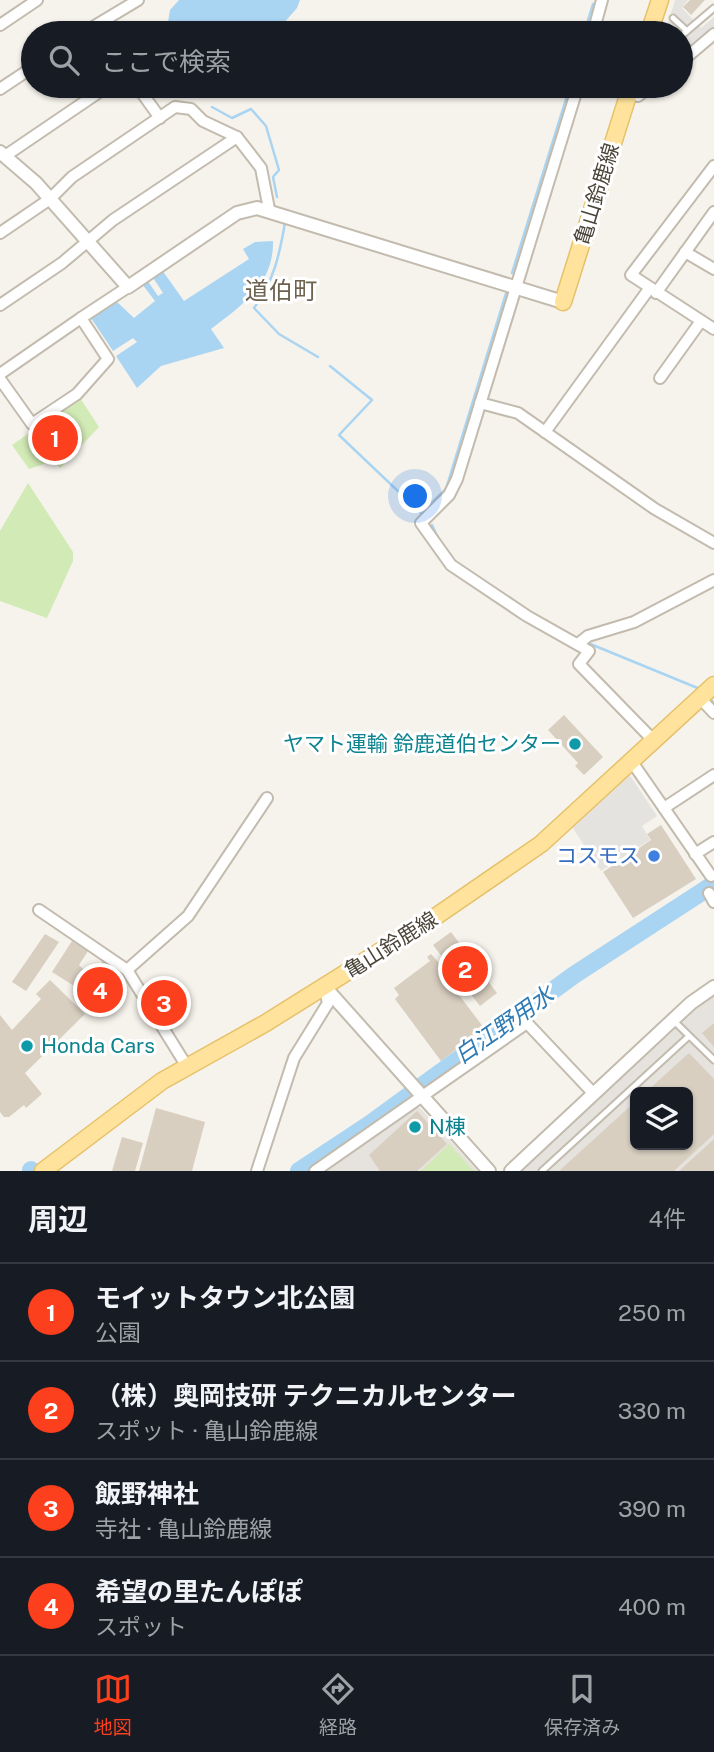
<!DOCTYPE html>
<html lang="ja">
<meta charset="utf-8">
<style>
body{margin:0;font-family:"Public Sans","Noto Sans JP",sans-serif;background:#20242c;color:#f1f3f6}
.controls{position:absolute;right:21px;bottom:21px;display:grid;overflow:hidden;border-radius:10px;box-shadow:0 2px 5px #0004}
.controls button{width:63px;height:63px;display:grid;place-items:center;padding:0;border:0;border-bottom:2px solid #363941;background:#171b24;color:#f1f3f6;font:35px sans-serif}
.you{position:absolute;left:416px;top:497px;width:24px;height:24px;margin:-18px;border:5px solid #fff;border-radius:50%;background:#1a73e8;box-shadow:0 0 0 10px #1a73e833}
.badge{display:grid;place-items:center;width:46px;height:46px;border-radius:50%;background:#fc3f1d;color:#fff;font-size:23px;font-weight:700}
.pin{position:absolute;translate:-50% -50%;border:4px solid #fff;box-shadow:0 2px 7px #0006}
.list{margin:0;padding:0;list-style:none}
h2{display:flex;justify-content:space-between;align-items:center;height:91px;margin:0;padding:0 28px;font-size:30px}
h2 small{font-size:23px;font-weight:400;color:#9ea1a6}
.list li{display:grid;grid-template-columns:46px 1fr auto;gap:21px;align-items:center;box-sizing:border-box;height:98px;padding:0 28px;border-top:2px solid #363941}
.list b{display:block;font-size:26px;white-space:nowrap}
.list p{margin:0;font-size:23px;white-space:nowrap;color:#9ea1a6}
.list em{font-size:23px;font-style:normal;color:#9ea1a6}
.icon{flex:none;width:38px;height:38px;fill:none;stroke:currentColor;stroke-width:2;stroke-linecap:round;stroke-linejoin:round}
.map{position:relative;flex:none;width:714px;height:1171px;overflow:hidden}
.search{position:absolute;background:#171b24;box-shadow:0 2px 5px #0004;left:21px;right:21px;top:21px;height:77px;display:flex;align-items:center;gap:18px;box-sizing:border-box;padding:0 24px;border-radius:38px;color:#9ea1a6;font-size:26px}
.sheet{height:483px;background:#171b24}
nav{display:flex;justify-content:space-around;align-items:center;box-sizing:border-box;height:98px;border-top:2px solid #363941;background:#171b24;font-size:19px;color:#9ea1a6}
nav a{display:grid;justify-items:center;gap:4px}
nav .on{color:#fc3f1d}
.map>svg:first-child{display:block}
.industrial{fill:#e6e2dd;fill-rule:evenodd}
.green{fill:#d2eab5}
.parking{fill:#e5e3e0}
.water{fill:#a9d4f2}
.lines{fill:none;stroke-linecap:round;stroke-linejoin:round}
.stream{stroke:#a9d4f2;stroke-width:2.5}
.river{stroke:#a9d4f2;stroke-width:18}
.building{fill:#d8cfc1}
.service-casing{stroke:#c2bbae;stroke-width:9}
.minor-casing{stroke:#c2bbae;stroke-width:14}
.tertiary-casing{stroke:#c2bbae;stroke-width:16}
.primary-casing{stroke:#e6c16a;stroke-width:19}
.service{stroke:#fff;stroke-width:5}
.minor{stroke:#fff;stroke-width:10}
.tertiary{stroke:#fff;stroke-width:12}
.primary{stroke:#ffe39c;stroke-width:16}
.culture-dot{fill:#0f9aa8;stroke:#fff;stroke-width:2.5}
.shop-dot{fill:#3f7fe0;stroke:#fff;stroke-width:2.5}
.labels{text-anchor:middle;stroke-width:6;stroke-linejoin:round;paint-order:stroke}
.street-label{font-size:21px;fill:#4b4439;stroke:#fff}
.culture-label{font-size:21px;fill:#0d838f;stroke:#fff;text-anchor:start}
.shop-label{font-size:21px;fill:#366cbe;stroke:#fff;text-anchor:end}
.water-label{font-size:23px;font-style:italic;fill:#2e7ab2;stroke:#fff}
.quarter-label{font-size:24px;fill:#6e6250;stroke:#fff}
</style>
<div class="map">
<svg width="714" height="1171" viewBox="0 0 714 1171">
<rect width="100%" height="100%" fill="#f6f3ec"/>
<g class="industrial">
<path d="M 714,993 L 714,1171 L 520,1171 L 673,1031 L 691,1014 L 692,1008 ZM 635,1092 L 688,1092 L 688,1145 L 635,1145 Z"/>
<path d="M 416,1108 L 420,1108 L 478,1171 L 324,1171 Z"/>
</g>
<g class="green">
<path d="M 80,398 L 99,427 L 60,468 L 53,461 L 29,469 L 12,445 Z"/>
<path d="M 28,483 L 73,552 L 73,561 L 47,618 L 0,601 L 0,531 Z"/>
<path d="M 449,1144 L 474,1171 L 421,1171 Z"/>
</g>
<g class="parking">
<path d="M 675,0 L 688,0 L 682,8 L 701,28 L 714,17 L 714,28 L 687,51 L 681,44 L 681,33 L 665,33 Z"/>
<path d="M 629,774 L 657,816 L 642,826 L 650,840 L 601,871 L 571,825 Z"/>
</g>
<g class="water">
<path d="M 179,0 L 300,0 L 297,8 L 275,33 L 164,32 L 161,24 L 168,22 L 170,10 Z"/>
<path d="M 273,241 C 274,284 242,305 211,329 L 224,348 L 161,366 L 137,388 L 116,356 L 137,342 L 133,338 L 113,351 L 91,318 L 116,301 L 134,318 L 155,301 L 142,284 L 147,280 L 158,296 L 163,293 L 152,276 L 162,270 L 184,301 L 249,259 L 243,249 L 255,242 Z"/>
</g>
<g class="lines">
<g class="stream">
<path d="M 584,33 L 593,4"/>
<path d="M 200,87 L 203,94"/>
<path d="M 212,107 L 232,118 L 251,109 L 266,126 L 279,170 L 273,177 L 277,197"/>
<path d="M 285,223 C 279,257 274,280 254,308 L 279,334 L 318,357"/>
<path d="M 512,273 L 570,86"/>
<path d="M 330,366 L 372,400 L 339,435 L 421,513"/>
<path d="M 421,513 L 446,489 L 507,290"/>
<path d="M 432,525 L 439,540"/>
<path d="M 588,643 L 700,689"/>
<path d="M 711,700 L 714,703"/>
</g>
<g class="river">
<path d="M 31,1171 L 31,1170"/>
<path d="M 299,1171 L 370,1124 L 574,975 L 714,884"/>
</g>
</g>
<g class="building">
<path d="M 690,0 L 705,0 L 691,15 L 683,7 Z"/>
<path d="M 564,715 L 603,757 L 584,775 L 575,766 L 578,763 L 548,730 Z"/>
<path d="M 661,825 L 696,879 L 633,918 L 603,872 L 651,840 L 647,834 Z"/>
<path d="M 451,932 L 497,993 L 480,1006 L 433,945 Z"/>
<path d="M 45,934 L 59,942 L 26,991 L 12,982 Z"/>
<path d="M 72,941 L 88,951 L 79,965 L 93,979 L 85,993 L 52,972 Z"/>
<path d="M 431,954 L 447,972 L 444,975 L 484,1028 L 441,1061 L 395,999 L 399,995 L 394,988 L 430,961 L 427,957 Z"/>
<path d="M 103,961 L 119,971 L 100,1001 L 97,999 L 93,1006 L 86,1001 L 99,980 L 91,975 Z"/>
<path d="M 50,980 L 85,1014 L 25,1073 L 42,1094 L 26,1108 L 24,1105 L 9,1117 L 4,1117 L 0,1112 L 0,1015 L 12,1030 L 41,999 L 36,994 Z"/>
<path d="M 714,1023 L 714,1047 L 702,1033 Z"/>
<path d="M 689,1053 L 714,1079 L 714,1134 L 674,1171 L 559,1171 L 635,1102 L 635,1145 L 688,1145 L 688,1092 L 646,1092 Z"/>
<path d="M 156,1108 L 205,1122 L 192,1171 L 139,1171 Z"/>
<path d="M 417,1111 L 447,1144 L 417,1171 L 380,1171 L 369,1155 Z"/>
<path d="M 122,1137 L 143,1143 L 135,1171 L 112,1171 Z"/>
<path d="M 714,1139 L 714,1171 L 679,1171 Z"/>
</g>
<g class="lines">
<g class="service-casing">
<g id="service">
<path d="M 673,18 L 687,31"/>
<path d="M 681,36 L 714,8"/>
<path d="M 673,1020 L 714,1060"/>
<path d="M 542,1171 L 688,1037"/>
</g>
</g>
<g class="minor-casing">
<g id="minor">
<path d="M 0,25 L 37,0"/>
<path d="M 83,33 L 138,0"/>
<path d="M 593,33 L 602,0"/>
<path d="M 681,62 L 714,34"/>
<path d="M 137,86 L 160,118"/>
<path d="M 578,86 L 457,479 L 449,495 L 421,523 L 451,565 L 527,616 L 589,651 L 579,664 L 654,741"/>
<path d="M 0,89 L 33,67"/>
<path d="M 638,96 L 651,86"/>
<path d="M 5,156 L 108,86"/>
<path d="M 714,166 L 631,275 L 714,329"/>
<path d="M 0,233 L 50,199 L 72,177 L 175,107 L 191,109 L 203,121 L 237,137"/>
<path d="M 685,252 L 714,269"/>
<path d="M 656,293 L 714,212"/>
<path d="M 0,305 L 62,263 L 113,220 L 237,137 L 261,168 L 269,209"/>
<path d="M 0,374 L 81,318"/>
<path d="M 660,378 L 701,321"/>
<path d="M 0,379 L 32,424 L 77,394 L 108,359 L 81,318 L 128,287"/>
<path d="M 480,403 L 518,413 L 655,509 L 714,543"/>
<path d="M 545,432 L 649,289"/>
<path d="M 578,644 L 588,636 L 634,622 L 714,580"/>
<path d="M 700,698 L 714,713"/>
<path d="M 632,762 L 711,876"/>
<path d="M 664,808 L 714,775"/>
<path d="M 695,854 L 714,842"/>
<path d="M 709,893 L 714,902"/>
<path d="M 39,910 L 127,970 L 186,1065"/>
<path d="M 127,970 L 188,916 L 267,798"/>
<path d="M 257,1171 L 294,1058 L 328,1003 L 324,986"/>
<path d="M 315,1171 L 527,1023 L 594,1094"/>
</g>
</g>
<g class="tertiary-casing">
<g id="tertiary">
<path d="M 0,152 L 36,183 L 128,287 L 237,213 L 257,208 L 563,302"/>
<path d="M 324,986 L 489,1171"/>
<path d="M 511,1171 L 691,1003 L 714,987"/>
</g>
</g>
<g class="primary-casing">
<g id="primary">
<path d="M 649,33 L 660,0"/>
<path d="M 563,302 L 631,86"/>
<path d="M 43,1171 L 162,1081 L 264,1024 L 435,917 L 541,844 L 714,685"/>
</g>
</g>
<use href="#service" class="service"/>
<use href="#minor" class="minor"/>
<use href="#tertiary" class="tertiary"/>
<use href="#primary" class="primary"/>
</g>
<g class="culture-dot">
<circle cx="575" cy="744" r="7"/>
<circle cx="27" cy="1046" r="7"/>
<circle cx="415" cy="1127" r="7"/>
</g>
<circle class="shop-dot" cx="654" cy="856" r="7"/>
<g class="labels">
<g class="street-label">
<text transform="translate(597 194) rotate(-73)" y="7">亀山鈴鹿線</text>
<text transform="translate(391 945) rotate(-32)" y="7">亀山鈴鹿線</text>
</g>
<g class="culture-label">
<text x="561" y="751" text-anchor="end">ヤマト運輸 鈴鹿道伯センター</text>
<text x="41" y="1053">Honda Cars</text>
<text x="429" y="1134">N棟</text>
</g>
<g class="shop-label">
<text x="640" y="863">コスモス</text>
</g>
<g class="water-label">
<text transform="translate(504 1025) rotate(-35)" y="8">白江野用水</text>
</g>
<g class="quarter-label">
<text x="281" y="299">道伯町</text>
</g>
</g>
</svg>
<div class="controls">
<button><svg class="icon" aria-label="layers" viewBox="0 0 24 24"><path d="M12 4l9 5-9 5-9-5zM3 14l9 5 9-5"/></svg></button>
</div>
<div class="you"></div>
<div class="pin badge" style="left:55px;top:438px">1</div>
<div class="pin badge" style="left:465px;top:969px">2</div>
<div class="pin badge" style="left:164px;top:1003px">3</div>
<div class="pin badge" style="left:100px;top:990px">4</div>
<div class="search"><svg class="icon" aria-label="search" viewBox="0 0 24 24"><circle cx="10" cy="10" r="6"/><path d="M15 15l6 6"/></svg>ここで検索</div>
</div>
<section class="sheet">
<h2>周辺<small>4件</small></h2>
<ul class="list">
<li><span class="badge">1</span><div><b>モイットタウン北公園</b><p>公園</p></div><em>250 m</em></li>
<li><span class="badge">2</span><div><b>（株）奥岡技研 テクニカルセンター</b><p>スポット · 亀山鈴鹿線</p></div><em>330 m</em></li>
<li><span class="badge">3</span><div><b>飯野神社</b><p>寺社 · 亀山鈴鹿線</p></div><em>390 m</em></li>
<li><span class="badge">4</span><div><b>希望の里たんぽぽ</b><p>スポット</p></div><em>400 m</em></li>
</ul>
</section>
<nav>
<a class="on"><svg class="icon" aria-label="map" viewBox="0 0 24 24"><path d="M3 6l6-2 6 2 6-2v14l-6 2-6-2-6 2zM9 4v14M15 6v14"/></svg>地図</a>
<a><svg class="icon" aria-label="directions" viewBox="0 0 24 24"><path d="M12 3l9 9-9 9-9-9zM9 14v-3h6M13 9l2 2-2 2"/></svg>経路</a>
<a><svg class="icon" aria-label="saved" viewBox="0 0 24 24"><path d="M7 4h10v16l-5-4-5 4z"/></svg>保存済み</a>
</nav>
